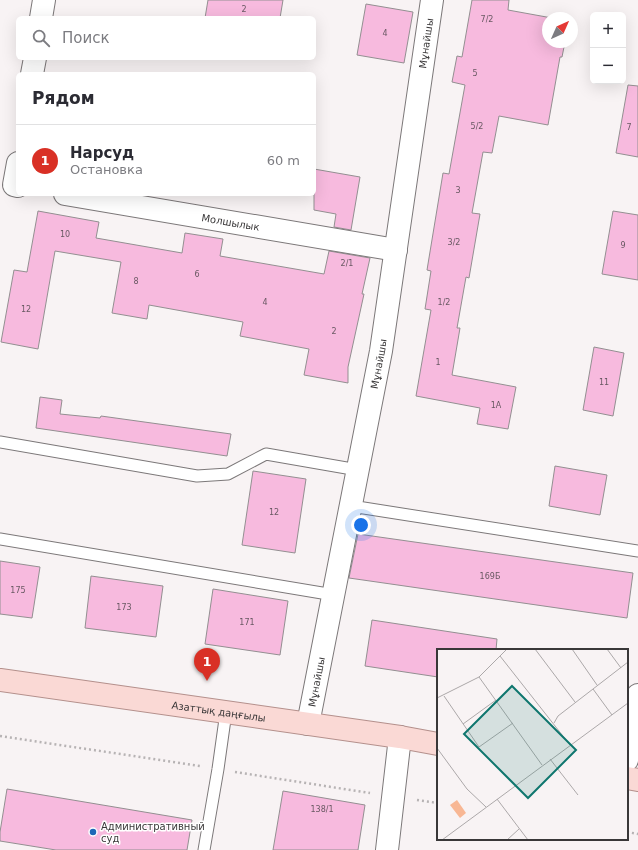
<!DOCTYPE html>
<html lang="ru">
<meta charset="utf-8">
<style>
body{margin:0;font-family:"DejaVu Sans",sans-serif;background:#f2f2f3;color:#2b2b33}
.controls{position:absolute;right:12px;top:12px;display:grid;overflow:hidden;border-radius:6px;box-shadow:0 4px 16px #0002}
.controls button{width:36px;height:36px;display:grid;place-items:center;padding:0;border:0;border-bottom:1px solid #e1e1e2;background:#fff;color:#2b2b33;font:20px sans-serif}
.compass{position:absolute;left:542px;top:12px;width:36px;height:36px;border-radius:50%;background:#fff;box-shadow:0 4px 16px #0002;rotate:45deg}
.you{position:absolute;left:361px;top:525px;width:14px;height:14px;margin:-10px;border:3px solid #fff;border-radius:50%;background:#1a73e8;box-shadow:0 0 0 6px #1a73e833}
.badge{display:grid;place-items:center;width:26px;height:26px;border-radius:50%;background:#d93025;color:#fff;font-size:13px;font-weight:700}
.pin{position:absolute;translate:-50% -33px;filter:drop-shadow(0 1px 2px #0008)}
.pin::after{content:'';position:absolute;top:21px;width:14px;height:12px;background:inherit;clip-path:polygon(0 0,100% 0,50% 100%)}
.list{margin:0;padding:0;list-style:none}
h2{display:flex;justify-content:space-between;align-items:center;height:52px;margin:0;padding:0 16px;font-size:17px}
h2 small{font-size:13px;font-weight:400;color:#7c7c81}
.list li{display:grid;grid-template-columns:26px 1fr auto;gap:12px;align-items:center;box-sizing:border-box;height:72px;padding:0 16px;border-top:1px solid #e1e1e2}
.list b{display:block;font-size:15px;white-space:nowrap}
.list p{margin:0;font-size:13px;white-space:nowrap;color:#7c7c81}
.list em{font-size:13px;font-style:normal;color:#7c7c81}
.icon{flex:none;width:22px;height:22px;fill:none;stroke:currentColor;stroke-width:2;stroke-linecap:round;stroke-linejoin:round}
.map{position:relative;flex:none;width:638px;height:850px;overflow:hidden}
.search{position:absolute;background:#fff;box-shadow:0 4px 16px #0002;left:16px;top:16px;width:300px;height:44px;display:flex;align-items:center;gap:10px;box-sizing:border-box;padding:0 14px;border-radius:6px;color:#7c7c81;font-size:15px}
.panel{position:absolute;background:#fff;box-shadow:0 4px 16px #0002;left:16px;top:72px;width:300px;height:124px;border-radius:6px}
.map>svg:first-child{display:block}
.building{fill:#f7bade;stroke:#938f91}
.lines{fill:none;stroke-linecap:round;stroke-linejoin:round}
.service-casing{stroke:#7c7879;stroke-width:13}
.minor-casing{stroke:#7c7879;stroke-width:24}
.primary-casing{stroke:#b4908c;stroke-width:24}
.path{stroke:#b7b3b4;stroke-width:2.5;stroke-dasharray:2 3;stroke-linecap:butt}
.service{stroke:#fff;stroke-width:11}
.minor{stroke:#fff;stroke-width:22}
.primary{stroke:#fad9d5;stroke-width:22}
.poi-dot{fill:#1d68b7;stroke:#fff;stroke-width:1.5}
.labels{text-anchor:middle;stroke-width:3;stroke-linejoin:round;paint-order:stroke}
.number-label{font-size:8px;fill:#685862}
.street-label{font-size:10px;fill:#393738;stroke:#fff}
.poi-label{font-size:10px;fill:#393738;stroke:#fff;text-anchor:start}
.inset-road{fill:none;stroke:#aca8a9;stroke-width:1}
.view{fill:#0f766e;fill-opacity:0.15;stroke:#0f766e;stroke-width:2}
.inset-edge{fill:none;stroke:#393738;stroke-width:2}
</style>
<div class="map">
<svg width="638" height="850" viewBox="0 0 638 850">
<rect width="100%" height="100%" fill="#f8f3f4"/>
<g class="building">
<path d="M 208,0 L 283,0 L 280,18 L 205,18 Z"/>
<path d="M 472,0 L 509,0 L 508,10 L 552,18 L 548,18 L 548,42 L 565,42 L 562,57 L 560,57 L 548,125 L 499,116 L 492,153 L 483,152 L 472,213 L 480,214 L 469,278 L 466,277 L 457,328 L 460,328 L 452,375 L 516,387 L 508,429 L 477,424 L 480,408 L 416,396 L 431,310 L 425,309 L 431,271 L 427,270 L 443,173 L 449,174 L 465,85 L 452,82 L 457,56 L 462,57 Z"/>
<path d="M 366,4 L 413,12 L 404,63 L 357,55 Z"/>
<path d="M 628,85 L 638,86 L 638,157 L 616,153 Z"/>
<path d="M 314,169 L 360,177 L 351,230 L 334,227 L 336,214 L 314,210 Z"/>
<path d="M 38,211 L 99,222 L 96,238 L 182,253 L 185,233 L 223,239 L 220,256 L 324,274 L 329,251 L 370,258 L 362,294 L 364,294 L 348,367 L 348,383 L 304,375 L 309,349 L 240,336 L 243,322 L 149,305 L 147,319 L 112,313 L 121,262 L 55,251 L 38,349 L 1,342 L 14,270 L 27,272 Z"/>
<path d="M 613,211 L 638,215 L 638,280 L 602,274 Z"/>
<path d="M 594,347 L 624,353 L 613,416 L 583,410 Z"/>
<path d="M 40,397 L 62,400 L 60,414 L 100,418 L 101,416 L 231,434 L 227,456 L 36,428 Z"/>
<path d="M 555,466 L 607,475 L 600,515 L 549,506 Z"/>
<path d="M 253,471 L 306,479 L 295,553 L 242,545 Z"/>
<path d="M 358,534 L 633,573 L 627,618 L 349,578 Z"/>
<path d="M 0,561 L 40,567 L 32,618 L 0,614 Z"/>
<path d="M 91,576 L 163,586 L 156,637 L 85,628 Z"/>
<path d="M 213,589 L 288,601 L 280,655 L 205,644 Z"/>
<path d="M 372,620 L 497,639 L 496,650 L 438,650 L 438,677 L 365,666 Z"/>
<path d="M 7,789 L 192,820 L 187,850 L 56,850 L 0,841 L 0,832 Z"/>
<path d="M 283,791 L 365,805 L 358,850 L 273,850 Z"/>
</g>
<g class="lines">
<g class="service-casing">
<g id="service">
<path d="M 0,442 L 197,476 L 228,474 L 266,454 L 358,470"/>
<path d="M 351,506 L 638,551"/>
<path d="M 0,539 L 334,595"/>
<path d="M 204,850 L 218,769 L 226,712"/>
</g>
</g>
<g class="minor-casing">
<g id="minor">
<path d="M 41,18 L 44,0"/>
<path d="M 32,74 L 35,58"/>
<path d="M 18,163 L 14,185 L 18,186"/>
<path id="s1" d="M 65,194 L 396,250"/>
<path id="s2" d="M 308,724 L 381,351 L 432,0"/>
<path d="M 627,760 L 638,695"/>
<path d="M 387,850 L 400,737"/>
</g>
</g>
<g class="primary-casing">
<g id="primary">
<path id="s3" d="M 0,680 L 400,737 L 438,744"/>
<path d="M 627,778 L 638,780"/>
</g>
</g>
<g class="path">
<path d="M 0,736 L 200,766"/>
<path d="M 235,772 L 370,793"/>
<path d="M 417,800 L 438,803"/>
<path d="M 627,832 L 638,834"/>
</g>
<use href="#service" class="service"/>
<use href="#minor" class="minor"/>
<use href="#primary" class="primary"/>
</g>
<circle class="poi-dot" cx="93" cy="832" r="4"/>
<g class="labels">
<g class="number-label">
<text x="244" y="12">2</text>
<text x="487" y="22">7/2</text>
<text x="385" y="36">4</text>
<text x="475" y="76">5</text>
<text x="477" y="129">5/2</text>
<text x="629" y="130">7</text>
<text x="458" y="193">3</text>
<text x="65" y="237">10</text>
<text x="454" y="245">3/2</text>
<text x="623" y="248">9</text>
<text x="347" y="266">2/1</text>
<text x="197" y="277">6</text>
<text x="136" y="284">8</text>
<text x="265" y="305">4</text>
<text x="444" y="305">1/2</text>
<text x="26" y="312">12</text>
<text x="334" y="334">2</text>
<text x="438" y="365">1</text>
<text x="604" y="385">11</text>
<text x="496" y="408">1А</text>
<text x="274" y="515">12</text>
<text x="490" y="579">169Б</text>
<text x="18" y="593">175</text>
<text x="124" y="610">173</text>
<text x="247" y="625">171</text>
<text x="322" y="812">138/1</text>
</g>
<g class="street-label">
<text dy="4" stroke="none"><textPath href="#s2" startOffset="691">Мұнайшы</textPath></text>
<text dy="4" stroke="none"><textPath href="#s1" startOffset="168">Молшылык</textPath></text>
<text dy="4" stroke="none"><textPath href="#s2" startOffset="367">Мұнайшы</textPath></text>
<text dy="4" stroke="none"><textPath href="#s2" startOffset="43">Мұнайшы</textPath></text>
<text dy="4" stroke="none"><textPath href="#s3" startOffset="221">Азаттық даңғылы</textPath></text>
</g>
<g class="poi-label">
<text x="101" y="830">Административный<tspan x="101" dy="12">суд</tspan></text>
</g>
</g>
<g transform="translate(437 649)">
<rect width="191" height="191" fill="#f8f3f4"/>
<path d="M 20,151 L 29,164 L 23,169 L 13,156 Z" fill="#f8b794"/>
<path class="inset-road" d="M 98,0 L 138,53M 135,0 L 160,36M 170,0 L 184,19M 63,7 L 133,96M 42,28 L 105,116M 156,40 L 175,66M 7,47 L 42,98 L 76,74M 0,49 L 42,28 L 70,0M 117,74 L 121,67 L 191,13M 26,75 L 59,51M 0,99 L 30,140 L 49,158M 113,110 L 141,146M 60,150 L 91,191M 5,191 L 191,54M 70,191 L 82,180"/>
<path class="view" d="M 75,37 L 139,101 L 91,149 L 27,85 Z"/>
<rect width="191" height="191" class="inset-edge"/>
</g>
</svg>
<div class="controls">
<button>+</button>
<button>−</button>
</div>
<svg class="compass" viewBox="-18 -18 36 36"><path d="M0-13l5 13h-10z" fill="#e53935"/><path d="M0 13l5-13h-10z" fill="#7c7c81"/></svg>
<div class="you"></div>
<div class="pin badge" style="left:207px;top:681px">1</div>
<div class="search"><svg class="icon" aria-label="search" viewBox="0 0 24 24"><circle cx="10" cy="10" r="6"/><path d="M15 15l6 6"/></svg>Поиск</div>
<section class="panel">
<h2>Рядом<small></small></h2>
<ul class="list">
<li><span class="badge">1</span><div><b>Нарсуд</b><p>Остановка</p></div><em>60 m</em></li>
</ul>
</section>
</div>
